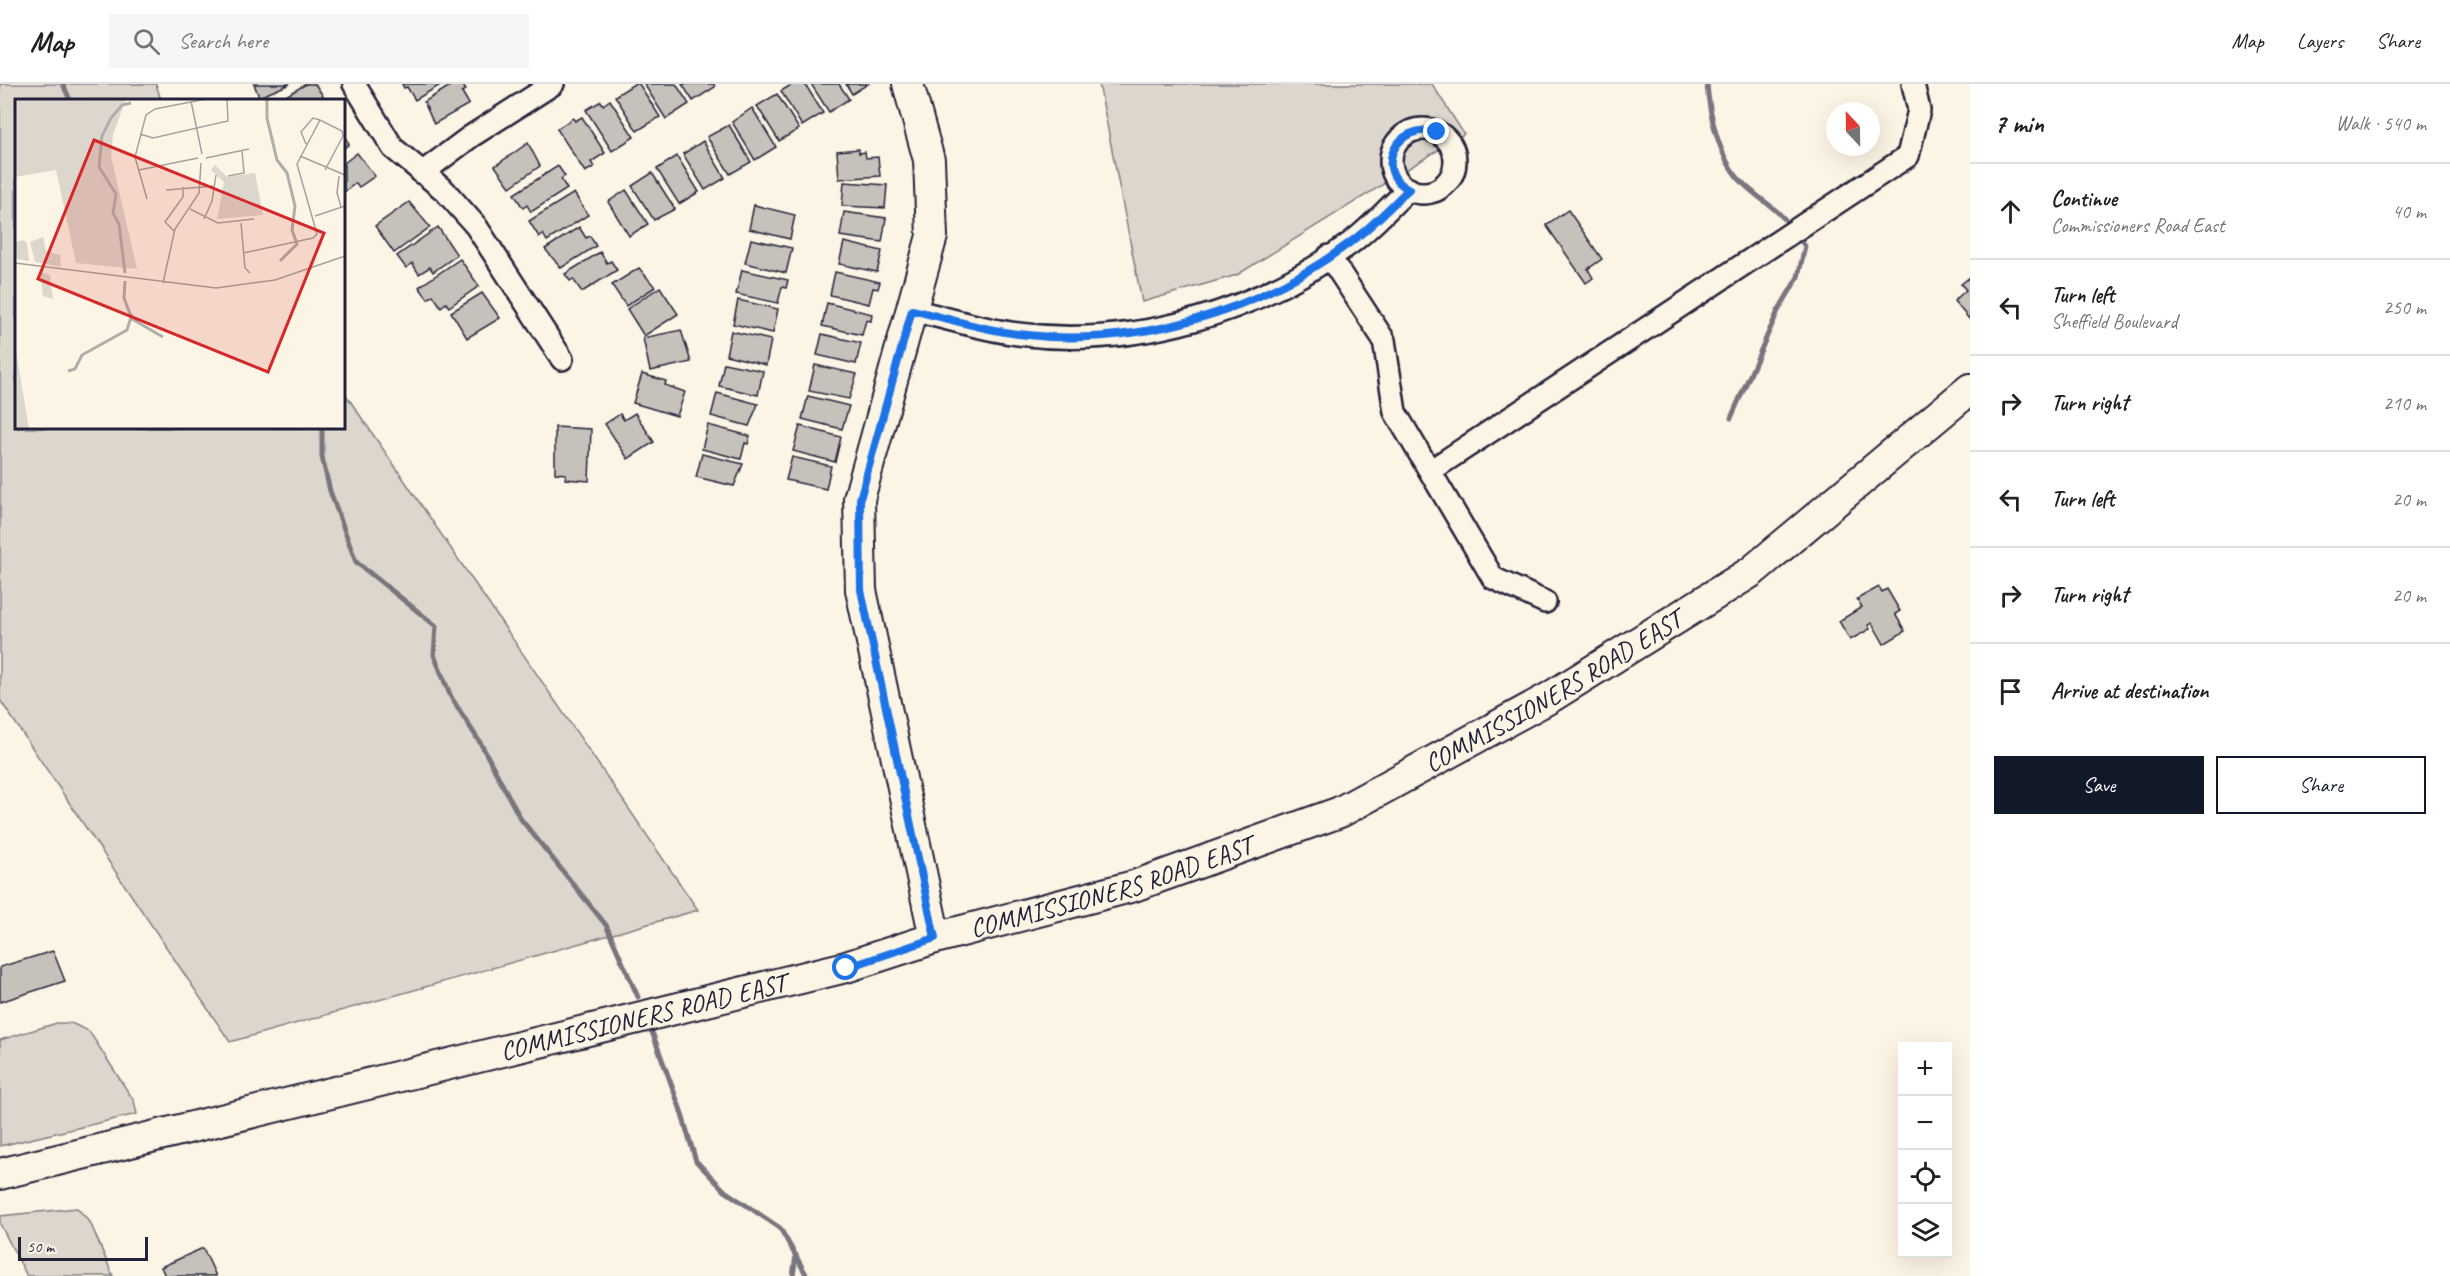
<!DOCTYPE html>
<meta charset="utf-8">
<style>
body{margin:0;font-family:Caveat,sans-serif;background:#f6f6f6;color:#202124}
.controls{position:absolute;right:18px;bottom:18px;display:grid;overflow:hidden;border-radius:0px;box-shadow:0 6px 24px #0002}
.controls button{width:54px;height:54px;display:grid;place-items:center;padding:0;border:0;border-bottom:2px solid #e0e0e0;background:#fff;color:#202124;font:30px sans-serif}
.compass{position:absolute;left:1826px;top:18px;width:54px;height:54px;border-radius:50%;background:#fff;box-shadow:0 6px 24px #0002;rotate:338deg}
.scale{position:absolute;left:18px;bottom:15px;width:130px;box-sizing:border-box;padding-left:6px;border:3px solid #22223b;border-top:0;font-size:16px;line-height:21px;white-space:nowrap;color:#22223b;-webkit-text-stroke:4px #fcf5e5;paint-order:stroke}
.stop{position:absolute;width:18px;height:18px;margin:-14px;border:4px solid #1a73e8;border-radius:50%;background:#fff}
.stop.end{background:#1a73e8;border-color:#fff;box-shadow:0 2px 6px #0008}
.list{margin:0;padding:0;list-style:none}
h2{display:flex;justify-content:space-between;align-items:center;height:78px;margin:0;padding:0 24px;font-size:26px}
h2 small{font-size:20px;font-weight:400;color:#757577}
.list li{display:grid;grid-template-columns:39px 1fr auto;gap:18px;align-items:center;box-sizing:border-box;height:96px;padding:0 24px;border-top:2px solid #e0e0e0}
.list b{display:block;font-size:22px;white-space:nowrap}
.list p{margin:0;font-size:20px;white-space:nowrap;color:#757577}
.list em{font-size:20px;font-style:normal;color:#757577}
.actions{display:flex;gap:12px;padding:18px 24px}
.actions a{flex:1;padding:14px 0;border:2px solid #111827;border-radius:0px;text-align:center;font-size:21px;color:#111827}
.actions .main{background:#111827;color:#fff}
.icon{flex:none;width:33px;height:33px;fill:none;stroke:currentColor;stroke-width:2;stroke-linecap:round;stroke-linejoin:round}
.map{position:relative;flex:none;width:1970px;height:1192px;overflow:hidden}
header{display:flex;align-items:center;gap:36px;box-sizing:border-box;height:84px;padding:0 30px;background:#fff;border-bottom:2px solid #e0e0e0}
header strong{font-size:28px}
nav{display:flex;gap:33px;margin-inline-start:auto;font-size:21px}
.search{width:420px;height:54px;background:#f6f6f6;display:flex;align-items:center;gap:15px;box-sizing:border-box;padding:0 21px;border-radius:0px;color:#757577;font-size:22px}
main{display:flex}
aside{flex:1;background:#fff}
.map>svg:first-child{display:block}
.green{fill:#dcd6cc;stroke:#7f7c84;stroke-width:1.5}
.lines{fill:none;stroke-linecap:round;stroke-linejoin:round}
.stream{stroke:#78757e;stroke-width:5}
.building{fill:#c6c1bb;stroke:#22223b;stroke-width:1.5}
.street-casing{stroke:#22223b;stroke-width:26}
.secondary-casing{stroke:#22223b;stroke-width:34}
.street{stroke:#fcf5e5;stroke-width:21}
.secondary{stroke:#fcf5e5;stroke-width:30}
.route{stroke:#1a73e8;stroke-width:8}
.labels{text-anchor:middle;stroke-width:6;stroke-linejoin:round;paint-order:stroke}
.street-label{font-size:26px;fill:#22223b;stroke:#fcf5e5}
.inset-river{fill:none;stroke:#b2adab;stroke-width:3}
.inset-road{fill:none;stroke:#a5a1a1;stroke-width:1.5}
.view{fill:#d62828;fill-opacity:0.15;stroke:#d62828;stroke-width:3}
.inset-edge{fill:none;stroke:#22223b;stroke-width:3}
</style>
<header>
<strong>Map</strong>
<div class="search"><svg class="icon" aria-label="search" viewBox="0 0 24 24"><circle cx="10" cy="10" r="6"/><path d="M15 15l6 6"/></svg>Search here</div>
<nav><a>Map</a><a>Layers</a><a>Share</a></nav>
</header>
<main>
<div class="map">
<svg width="1970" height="1192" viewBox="0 0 1970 1192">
<rect width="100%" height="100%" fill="#fcf5e5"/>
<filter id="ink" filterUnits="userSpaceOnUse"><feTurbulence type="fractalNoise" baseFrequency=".0167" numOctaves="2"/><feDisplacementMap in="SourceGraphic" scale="12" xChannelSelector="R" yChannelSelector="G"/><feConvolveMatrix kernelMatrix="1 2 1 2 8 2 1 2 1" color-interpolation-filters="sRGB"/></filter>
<g filter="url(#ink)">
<g class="green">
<path d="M 0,0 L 156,0 L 161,16 L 16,16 L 16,344 L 344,344 L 344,308 L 698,826 L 230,958 L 0,616 Z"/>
<path d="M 1099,0 L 1432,0 L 1464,50 L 1237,191 L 1142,218 Z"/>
<path d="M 57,939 L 71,939 L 89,947 L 134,1017 L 137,1030 L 0,1062 L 0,956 Z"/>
<path d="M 77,1124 L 90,1138 L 113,1192 L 27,1192 L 0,1140 L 0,1132 Z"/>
</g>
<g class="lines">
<g class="stream">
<path d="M 63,0 L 70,16"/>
<path d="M 1707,0 C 1709,29 1719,74 1740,96 C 1757,115 1775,121 1791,143"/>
<path d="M 1731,334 L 1778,227 L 1798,193 L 1805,162 L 1796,151"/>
<path d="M 322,344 L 322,373 L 330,407 L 356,478 L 436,542 L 434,571 L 451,613 L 481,660 L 520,734 L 606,841 L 638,913"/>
<path d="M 652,948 L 680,1024 L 696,1077 L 725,1107 L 780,1144 L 807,1192"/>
<path d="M 793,1192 L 796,1171"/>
</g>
</g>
<g class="building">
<path d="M 254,0 L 290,0 L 259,13 Z"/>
<path d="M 306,0 L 315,0 L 323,12 L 319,16 L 279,16 Z"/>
<path d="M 402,0 L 442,0 L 415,16 L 407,3 L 404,4 Z"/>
<path d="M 453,0 L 462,0 L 466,6 L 462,8 L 469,20 L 434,40 L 424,18 Z"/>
<path d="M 634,0 L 639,0 L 660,33 L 637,47 L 615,12 Z"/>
<path d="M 644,0 L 676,0 L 689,20 L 666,35 Z"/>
<path d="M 682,0 L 714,0 L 715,3 L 693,17 Z"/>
<path d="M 793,0 L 805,0 L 823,29 L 802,42 L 781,7 Z"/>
<path d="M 811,0 L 839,0 L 849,15 L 829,28 Z"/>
<path d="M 846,0 L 868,0 L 852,10 Z"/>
<path d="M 777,10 L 799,45 L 779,57 L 757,22 Z"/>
<path d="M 610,16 L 634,53 L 612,67 L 586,26 L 601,17 L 603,21 Z"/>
<path d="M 752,24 L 776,63 L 755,76 L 732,38 Z"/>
<path d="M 582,33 L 605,69 L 591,78 L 594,83 L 585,88 L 557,45 L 573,34 L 575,37 Z"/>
<path d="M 729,41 L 751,78 L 730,90 L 707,53 Z"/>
<path d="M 344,51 L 349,60 L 344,64 Z"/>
<path d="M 703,57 L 725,94 L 705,106 L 683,70 Z"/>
<path d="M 528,59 L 540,82 L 510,103 L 495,82 Z"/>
<path d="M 859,65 L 859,69 L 865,68 L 866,74 L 878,73 L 880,92 L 839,95 L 837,67 Z"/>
<path d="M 357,69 L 375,92 L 359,103 L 356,99 L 344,108 L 344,79 Z"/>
<path d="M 677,72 L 699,108 L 679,120 L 657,85 Z"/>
<path d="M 558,82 L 565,92 L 561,95 L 567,105 L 531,128 L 527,121 L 523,124 L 514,110 Z"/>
<path d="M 652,89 L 675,125 L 654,136 L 632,102 Z"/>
<path d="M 844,98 L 887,101 L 885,124 L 842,122 Z"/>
<path d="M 626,106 L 648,140 L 629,152 L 608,118 Z"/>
<path d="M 574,109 L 588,131 L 547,157 L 543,150 L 539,153 L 529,137 Z"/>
<path d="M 409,118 L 430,143 L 394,169 L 375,142 Z"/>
<path d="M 754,121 L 795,131 L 790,155 L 749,145 Z"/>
<path d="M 1568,126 L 1602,175 L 1588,185 L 1593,194 L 1586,199 L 1546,141 Z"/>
<path d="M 844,128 L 886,134 L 882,158 L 840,152 Z"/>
<path d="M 438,143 L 457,171 L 433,188 L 430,183 L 419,190 L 412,179 L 406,184 L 397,172 Z"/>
<path d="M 579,143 L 586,154 L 590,152 L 596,162 L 561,184 L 545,165 Z"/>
<path d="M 751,155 L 792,164 L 786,189 L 745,179 Z"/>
<path d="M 844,158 L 882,167 L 877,188 L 839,180 Z"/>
<path d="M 600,168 L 607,179 L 611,177 L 617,186 L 582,208 L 573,195 L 570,197 L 565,190 Z"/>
<path d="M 460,175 L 479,202 L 449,223 L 446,219 L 441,223 L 433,211 L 428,215 L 419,203 Z"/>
<path d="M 639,184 L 655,203 L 626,222 L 612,201 Z"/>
<path d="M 742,186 L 788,196 L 786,204 L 782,203 L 778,219 L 736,210 Z"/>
<path d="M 835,188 L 880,198 L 878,205 L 873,204 L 869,220 L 830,211 Z"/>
<path d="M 1970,193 L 1970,236 L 1954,217 L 1966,206 L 1961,200 Z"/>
<path d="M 660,203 L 678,230 L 644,252 L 627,225 Z"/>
<path d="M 482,209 L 500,234 L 467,254 L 451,228 Z"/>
<path d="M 738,216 L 778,225 L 773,249 L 733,240 Z"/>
<path d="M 827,219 L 872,230 L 871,237 L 866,236 L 862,251 L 822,242 Z"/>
<path d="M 681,246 L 691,278 L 650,287 L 643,254 Z"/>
<path d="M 731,247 L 771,256 L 766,281 L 726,271 Z"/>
<path d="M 822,250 L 861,259 L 856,280 L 817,271 Z"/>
<path d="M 724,279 L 763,287 L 758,311 L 719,302 Z"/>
<path d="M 815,281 L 857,290 L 849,315 L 809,307 Z"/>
<path d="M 642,290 L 666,297 L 665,301 L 685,308 L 677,332 L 633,319 Z"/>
<path d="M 717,309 L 758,320 L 749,342 L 711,332 Z"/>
<path d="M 808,312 L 849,322 L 842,345 L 802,335 Z"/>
<path d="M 635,329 L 654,358 L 628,375 L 605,340 L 620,330 L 624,336 Z"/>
<path d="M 708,341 L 750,352 L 748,360 L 745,359 L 741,375 L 702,365 Z"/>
<path d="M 800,342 L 841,353 L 835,378 L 793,367 Z"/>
<path d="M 555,343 L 591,345 L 589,397 L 565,395 L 566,390 L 555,389 Z"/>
<path d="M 702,370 L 743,380 L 734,402 L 696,393 Z"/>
<path d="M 792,373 L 831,382 L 826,405 L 786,396 Z"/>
<path d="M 1879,503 L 1882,508 L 1887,505 L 1900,527 L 1895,530 L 1905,547 L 1884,560 L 1872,539 L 1868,541 L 1870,545 L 1850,556 L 1839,537 L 1862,523 L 1857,515 Z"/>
<path d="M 53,867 L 65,897 L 0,918 L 0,883 Z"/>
<path d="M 203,1164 L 216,1192 L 165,1192 L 161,1183 Z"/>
</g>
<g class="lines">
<g class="street-casing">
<g id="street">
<path d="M 354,0 L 393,64 L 445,107 L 476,142 L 562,275"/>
<circle cx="1423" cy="77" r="32"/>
<path d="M 422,89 L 470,53 L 553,0"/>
<path d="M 1329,172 L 1384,256 L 1395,328 L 1493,494 L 1545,518"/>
<path d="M 912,226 C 947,234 983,246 1018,250 C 1135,265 1259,228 1352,158 C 1373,142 1390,122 1409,105"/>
<path d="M 1430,387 L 1908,72 L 1919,26 L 1913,0"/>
</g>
</g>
<g class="secondary-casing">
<g id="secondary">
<path d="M 908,0 L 929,76 L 932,152 L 859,415 L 861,506 L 935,854"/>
<path id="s1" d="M 0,1090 L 846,883 L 935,854 L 1134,802 L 1340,728 L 1549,614 L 1751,488 L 1970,305"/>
</g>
</g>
<use href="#street" class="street"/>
<use href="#secondary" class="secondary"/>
</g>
</g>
<g class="lines" filter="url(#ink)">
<path class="route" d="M 846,884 L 935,854 L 861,506 L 860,415 L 912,226 C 947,234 983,246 1018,250 C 1135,265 1259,228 1352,157 C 1373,142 1391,122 1409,105 C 1372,88 1396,37 1437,48"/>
</g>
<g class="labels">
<g class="street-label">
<text dy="9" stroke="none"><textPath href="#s1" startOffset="1634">COMMISSIONERS ROAD EAST</textPath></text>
<text dy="9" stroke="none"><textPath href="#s1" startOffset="1148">COMMISSIONERS ROAD EAST</textPath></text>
<text dy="9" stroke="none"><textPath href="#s1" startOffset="662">COMMISSIONERS ROAD EAST</textPath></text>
</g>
</g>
<g transform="translate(15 15)">
<rect width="330" height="330" fill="#fcf5e5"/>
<path d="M 0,0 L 111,0 L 98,36 L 96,57 L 122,170 L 61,164 L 41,71 L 0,78 ZM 200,66 L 212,78 L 240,74 L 248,116 L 202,120 L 209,83 L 196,71 ZM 28,138 L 31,152 L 45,156 L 46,168 L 20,163 L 15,143 ZM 9,141 L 12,144 L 14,162 L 2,160 L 0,143 ZM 25,173 L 35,176 L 38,200 L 28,197 ZM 0,246 L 14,330 L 0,330 Z" fill="#dcd6cc"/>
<path class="inset-river" d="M 252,0 L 252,19 L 262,61 L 272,74 L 280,107 L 277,131 L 282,145 L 265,162M 110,174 L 104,125 L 98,114 L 101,95 L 84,68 L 87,37 L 96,19 L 107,6 L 116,4M 110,182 L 109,199 L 117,220 L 148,238M 53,272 L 60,270 L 67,256 L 112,231 L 117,215"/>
<path class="inset-road" d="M 176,2 L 187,55M 125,35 L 138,39 L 213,22 L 212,0M 291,45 L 286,33 L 298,19 L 305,21M 285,57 L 330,76M 191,59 L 234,50M 124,71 L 183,59M 213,77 L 229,74 L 227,52M 324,77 L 322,94 L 326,108M 151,91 L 200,87M 132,100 L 120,58 L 131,16 L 140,10 L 191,0M 175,110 L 203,124 L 239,120M 300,117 L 330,107M 189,120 L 197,102 L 201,76M 226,124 L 230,169 L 235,174M 159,132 L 150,123 L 168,98 L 168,88M 228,154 L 298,139 L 302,135 L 282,65 L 305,21 L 327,32 L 328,37 L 310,71M 0,164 L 201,189 L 260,181 L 330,157M 148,184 L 160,130 L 184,94 L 186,64"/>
<path class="view" d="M 79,41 L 309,134 L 253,273 L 23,180 Z"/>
<rect width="330" height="330" class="inset-edge"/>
</g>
</svg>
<div class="controls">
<button>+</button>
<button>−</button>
<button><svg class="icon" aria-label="locate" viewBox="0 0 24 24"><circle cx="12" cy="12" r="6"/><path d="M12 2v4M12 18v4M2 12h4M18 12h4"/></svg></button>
<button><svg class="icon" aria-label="layers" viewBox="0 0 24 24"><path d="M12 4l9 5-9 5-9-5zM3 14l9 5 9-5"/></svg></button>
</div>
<svg class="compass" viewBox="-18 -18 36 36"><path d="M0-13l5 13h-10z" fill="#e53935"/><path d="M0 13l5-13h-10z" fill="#757577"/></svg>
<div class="scale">50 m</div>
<div class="stop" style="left:846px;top:884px"></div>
<div class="stop end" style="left:1437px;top:48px"></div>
</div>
<aside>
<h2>7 min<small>Walk · 540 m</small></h2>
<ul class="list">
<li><svg class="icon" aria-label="ahead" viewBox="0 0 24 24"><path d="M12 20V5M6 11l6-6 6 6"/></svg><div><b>Continue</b><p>Commissioners Road East</p></div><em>40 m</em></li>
<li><svg class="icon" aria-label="left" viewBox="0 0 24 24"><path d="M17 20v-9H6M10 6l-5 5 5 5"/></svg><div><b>Turn left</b><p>Sheffield Boulevard</p></div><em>250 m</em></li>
<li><svg class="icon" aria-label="right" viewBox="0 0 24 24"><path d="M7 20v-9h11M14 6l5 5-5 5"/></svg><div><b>Turn right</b></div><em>210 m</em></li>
<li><svg class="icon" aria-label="left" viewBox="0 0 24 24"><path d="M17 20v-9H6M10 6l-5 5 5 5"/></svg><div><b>Turn left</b></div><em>20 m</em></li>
<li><svg class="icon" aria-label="right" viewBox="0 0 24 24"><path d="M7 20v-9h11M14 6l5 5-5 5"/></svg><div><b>Turn right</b></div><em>20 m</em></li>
<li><svg class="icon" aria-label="arrive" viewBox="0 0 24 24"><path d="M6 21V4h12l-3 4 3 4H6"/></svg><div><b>Arrive at destination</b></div></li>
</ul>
<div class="actions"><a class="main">Save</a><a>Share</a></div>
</aside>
</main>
